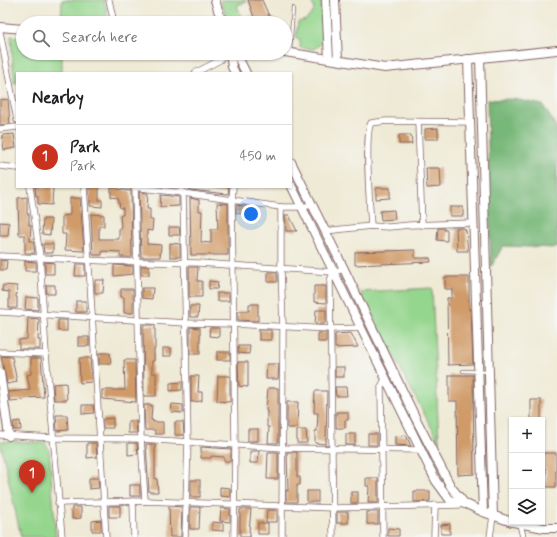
<!DOCTYPE html>
<meta charset="utf-8">
<style>
body{margin:0;font-family:Mynerve,sans-serif;background:#f2f2f2;color:#202124}
.controls{position:absolute;right:12px;bottom:12px;display:grid;overflow:hidden;border-radius:0px;box-shadow:0 1px 3px #0004}
.controls button{width:36px;height:36px;display:grid;place-items:center;padding:0;border:0;border-bottom:1px solid #e0e0e0;background:#fff;color:#202124;font:20px sans-serif}
.you{position:absolute;left:251px;top:214px;width:14px;height:14px;margin:-10px;border:3px solid #fff;border-radius:50%;background:#1a73e8;box-shadow:0 0 0 6px #1a73e833}
.badge{display:grid;place-items:center;width:26px;height:26px;border-radius:50%;background:#c8321e;color:#fff;font-size:13px;font-weight:700}
.pin{position:absolute;translate:-50% -33px;filter:drop-shadow(0 1px 2px #0008)}
.pin::after{content:'';position:absolute;top:21px;width:14px;height:12px;background:inherit;clip-path:polygon(0 0,100% 0,50% 100%)}
.list{margin:0;padding:0;list-style:none}
h2{display:flex;justify-content:space-between;align-items:center;height:52px;margin:0;padding:0 16px;font-size:17px}
h2 small{font-size:13px;font-weight:400;color:#757577}
.list li{display:grid;grid-template-columns:26px 1fr auto;gap:12px;align-items:center;box-sizing:border-box;height:64px;padding:0 16px;border-top:1px solid #e0e0e0}
.list b{display:block;font-size:15px;white-space:nowrap}
.list p{margin:0;font-size:13px;white-space:nowrap;color:#757577}
.list em{font-size:13px;font-style:normal;color:#757577}
.icon{flex:none;width:22px;height:22px;fill:none;stroke:currentColor;stroke-width:2;stroke-linecap:round;stroke-linejoin:round}
.map{position:relative;flex:none;width:557px;height:537px;overflow:hidden}
.search{position:absolute;background:#fff;box-shadow:0 1px 3px #0004;left:16px;top:16px;width:276px;height:44px;display:flex;align-items:center;gap:10px;box-sizing:border-box;padding:0 14px;border-radius:22px;color:#757577;font-size:15px}
.panel{position:absolute;background:#fff;box-shadow:0 1px 3px #0004;left:16px;top:72px;width:276px;height:116px;border-radius:0px}
.map>svg:first-child{display:block}
.green{fill:#94d68d;stroke:#6f7a5c}
.forest{fill:#77b778;stroke:#606b52}
.building{fill:#d09b69}
.lines{fill:none;stroke-linecap:round;stroke-linejoin:round}
.lane-casing{stroke:#846666;stroke-width:4}
.street-casing{stroke:#846666;stroke-width:7}
.secondary-casing{stroke:#846666;stroke-width:10}
.lane{stroke:#fff;stroke-width:2.5}
.street{stroke:#fff;stroke-width:5.5}
.secondary{stroke:#fff;stroke-width:8}
</style>
<div class="map">
<svg width="557" height="537" viewBox="0 0 557 537">
<rect width="100%" height="100%" fill="#f6f6f2"/>
<filter id="ink" filterUnits="userSpaceOnUse"><feTurbulence type="fractalNoise" baseFrequency=".025" numOctaves="2"/><feDisplacementMap in="SourceGraphic" scale="8" xChannelSelector="R" yChannelSelector="G"/><feConvolveMatrix kernelMatrix="1 2 1 2 8 2 1 2 1" color-interpolation-filters="sRGB"/></filter>
<filter id="wash" filterUnits="userSpaceOnUse"><feTurbulence type="fractalNoise" baseFrequency=".012" numOctaves="4" result="noise"/><feDisplacementMap in="SourceGraphic" scale="16" xChannelSelector="R" yChannelSelector="G"/><feGaussianBlur stdDeviation="0.9" result="paint"/><feColorMatrix in="noise" values="0 0 0 0 0 0 0 0 0 0 0 0 0 0 0 0 0 1.4 0 .05"/><feComposite in="paint" operator="in"/></filter>
<g filter="url(#wash)">
<rect width="100%" height="100%" fill="#efead5"/>
<g class="green">
<path d="M 62,0 L 104,0 L 109,23 L 61,23 Z"/>
<path d="M 220,0 L 246,0 L 247,2 L 237,5 L 242,19 L 251,16 L 254,23 L 229,23 Z"/>
<path d="M 310,0 L 321,0 L 322,43 L 314,49 L 300,48 L 300,39 L 296,38 L 298,22 L 306,20 L 314,11 L 314,7 Z"/>
<path d="M 11,36 L 23,37 L 23,53 L 62,53 L 62,73 L 17,73 L 17,83 L 14,83 Z"/>
<path d="M 432,288 L 439,442 L 360,292 Z"/>
<path d="M 0,441 L 45,443 L 49,449 L 56,537 L 21,537 Z"/>
</g>
<path class="forest" d="M 514,99 L 543,105 L 554,123 L 557,131 L 557,248 L 503,246 L 491,267 L 487,100 Z"/>
<g id="blocks">
<g class="building">
<path d="M 248,0 L 262,0 L 269,16 L 281,23 L 256,23 Z"/>
<path d="M 8,99 L 10,124 L 0,125 L 0,100 Z"/>
<path d="M 438,128 L 438,139 L 425,139 L 425,129 Z"/>
<path d="M 14,134 L 16,148 L 4,150 L 2,135 Z"/>
<path d="M 399,135 L 411,135 L 412,144 L 399,144 Z"/>
<path d="M 426,168 L 440,168 L 441,187 L 427,188 Z"/>
<path d="M 35,187 L 53,187 L 52,205 L 38,204 L 38,196 L 36,196 Z"/>
<path d="M 89,187 L 99,187 L 99,200 L 102,200 L 102,207 L 90,206 L 90,195 L 89,195 Z"/>
<path d="M 111,187 L 118,187 L 118,189 L 131,191 L 132,257 L 120,257 L 120,252 L 102,251 L 102,255 L 93,255 L 91,214 L 104,215 L 104,226 L 99,226 L 99,239 L 119,239 L 119,228 L 121,228 L 120,215 L 123,215 L 123,208 L 120,208 L 118,198 L 111,197 Z"/>
<path d="M 190,187 L 229,187 L 228,194 L 190,190 Z"/>
<path d="M 376,188 L 390,188 L 390,198 L 376,199 Z"/>
<path d="M 139,192 L 148,193 L 147,209 L 150,209 L 150,220 L 153,220 L 152,231 L 147,230 L 147,244 L 161,245 L 160,257 L 141,257 Z"/>
<path d="M 161,195 L 179,197 L 179,206 L 160,207 Z"/>
<path d="M 27,197 L 27,214 L 29,214 L 29,225 L 31,225 L 30,241 L 33,241 L 35,253 L 25,253 L 25,235 L 19,235 L 18,198 Z"/>
<path d="M 70,198 L 80,198 L 84,251 L 65,250 L 66,234 L 62,234 L 62,216 L 70,215 Z"/>
<path d="M 190,198 L 199,200 L 199,211 L 202,211 L 201,242 L 211,243 L 211,229 L 218,229 L 217,203 L 228,204 L 228,255 L 191,255 Z"/>
<path d="M 236,205 L 252,207 L 251,215 L 236,213 Z"/>
<rect x="450" y="207" width="13" height="9"/>
<path d="M 394,210 L 395,219 L 381,220 L 380,211 Z"/>
<path d="M 285,215 L 289,215 L 297,231 L 286,231 Z"/>
<path d="M 43,219 L 51,219 L 50,235 L 42,234 Z"/>
<path d="M 0,222 L 9,223 L 8,236 L 0,236 Z"/>
<path d="M 169,227 L 179,227 L 180,235 L 169,235 Z"/>
<path d="M 438,228 L 444,228 L 444,230 L 447,230 L 447,241 L 437,240 Z"/>
<path d="M 456,228 L 464,228 L 466,231 L 468,251 L 457,251 Z"/>
<path d="M 170,243 L 180,244 L 180,257 L 170,257 Z"/>
<path d="M 43,244 L 53,244 L 53,253 L 44,253 Z"/>
<path d="M 415,250 L 415,258 L 430,258 L 431,262 L 355,265 L 355,252 Z"/>
<path d="M 0,260 L 7,261 L 6,270 L 0,270 Z"/>
<path d="M 25,261 L 36,262 L 36,271 L 25,271 Z"/>
<path d="M 45,262 L 54,263 L 54,274 L 45,274 Z"/>
<path d="M 76,264 L 85,264 L 85,276 L 75,276 Z"/>
<path d="M 114,265 L 133,266 L 133,274 L 114,276 Z"/>
<rect x="141" y="266" width="8" height="9"/>
<path d="M 189,267 L 198,267 L 197,281 L 202,281 L 202,297 L 189,297 Z"/>
<rect x="268" y="272" width="9" height="10"/>
<path d="M 445,277 L 469,277 L 469,310 L 471,310 L 473,364 L 448,365 L 447,298 L 452,298 L 452,289 L 445,289 Z"/>
<path d="M 95,280 L 104,280 L 103,293 L 95,293 Z"/>
<path d="M 209,281 L 218,282 L 217,289 L 209,289 Z"/>
<path d="M 3,285 L 17,286 L 16,297 L 17,297 L 17,308 L 9,308 L 9,292 L 2,291 Z"/>
<path d="M 46,285 L 55,285 L 55,294 L 47,294 Z"/>
<path d="M 314,286 L 326,286 L 326,303 L 314,302 Z"/>
<path d="M 142,288 L 153,288 L 152,299 L 142,298 Z"/>
<path d="M 121,289 L 133,289 L 133,313 L 124,313 L 124,297 L 121,297 Z"/>
<rect x="217" y="293" width="12" height="8"/>
<path d="M 26,297 L 38,298 L 38,310 L 25,309 Z"/>
<rect x="76" y="301" width="10" height="11"/>
<path d="M 249,304 L 258,304 L 258,321 L 238,320 L 238,311 L 249,311 Z"/>
<path d="M 190,306 L 199,306 L 198,317 L 190,317 Z"/>
<path d="M 316,310 L 326,310 L 326,322 L 324,324 L 315,324 Z"/>
<path d="M 28,318 L 39,319 L 38,340 L 40,340 L 40,349 L 19,349 L 19,340 L 27,339 Z"/>
<rect x="58" y="320" width="9" height="11"/>
<path d="M 143,325 L 155,325 L 155,349 L 154,349 L 154,361 L 152,361 L 152,373 L 156,373 L 156,396 L 144,396 Z"/>
<path d="M 190,327 L 200,328 L 200,354 L 190,354 Z"/>
<path d="M 210,328 L 219,328 L 219,337 L 209,336 Z"/>
<rect x="259" y="330" width="12" height="10"/>
<rect x="318" y="333" width="8" height="9"/>
<path d="M 351,333 L 358,347 L 335,348 L 335,334 Z"/>
<rect x="78" y="337" width="11" height="9"/>
<path d="M 238,346 L 250,346 L 249,354 L 238,353 Z"/>
<rect x="163" y="348" width="8" height="8"/>
<rect x="217" y="352" width="13" height="8"/>
<path d="M 99,353 L 110,353 L 111,364 L 99,364 Z"/>
<path d="M 1,356 L 12,357 L 17,382 L 7,384 Z"/>
<path d="M 31,358 L 41,358 L 44,397 L 24,398 L 24,400 L 10,401 L 8,392 L 30,390 L 27,375 L 31,374 Z"/>
<path d="M 79,358 L 90,358 L 92,382 L 80,383 Z"/>
<path d="M 124,360 L 135,360 L 136,402 L 102,399 L 102,390 L 125,390 Z"/>
<path d="M 238,362 L 248,362 L 248,387 L 239,386 Z"/>
<path d="M 267,364 L 279,364 L 278,379 L 266,379 Z"/>
<rect x="335" y="367" width="9" height="10"/>
<path d="M 449,375 L 473,375 L 474,474 L 458,475 L 457,401 L 449,401 Z"/>
<path d="M 191,376 L 199,376 L 198,392 L 202,392 L 202,401 L 191,402 Z"/>
<path d="M 218,376 L 230,376 L 230,402 L 217,401 Z"/>
<path d="M 182,382 L 182,390 L 170,391 L 170,383 Z"/>
<path d="M 66,383 L 67,400 L 54,400 L 53,384 Z"/>
<path d="M 335,387 L 346,387 L 347,396 L 336,396 Z"/>
<path d="M 268,388 L 278,388 L 278,443 L 268,443 L 269,427 L 267,427 L 267,411 L 266,411 Z"/>
<path d="M 315,391 L 327,391 L 326,444 L 315,443 L 315,431 L 317,431 L 318,413 L 314,413 Z"/>
<rect x="531" y="400" width="10" height="19"/>
<path d="M 287,402 L 298,402 L 297,428 L 287,428 Z"/>
<path d="M 172,404 L 183,405 L 183,413 L 171,412 Z"/>
<path d="M 82,405 L 93,405 L 94,413 L 82,414 Z"/>
<path d="M 144,405 L 152,405 L 151,420 L 153,420 L 153,422 L 163,422 L 163,434 L 155,434 L 155,430 L 145,430 Z"/>
<path d="M 336,412 L 348,412 L 348,420 L 345,420 L 345,428 L 336,428 Z"/>
<path d="M 56,415 L 67,415 L 68,430 L 57,431 Z"/>
<path d="M 113,418 L 113,428 L 103,428 L 103,419 Z"/>
<path d="M 20,421 L 21,430 L 14,430 L 13,422 Z"/>
<path d="M 128,421 L 136,421 L 137,433 L 128,433 Z"/>
<path d="M 175,422 L 183,422 L 184,435 L 175,435 Z"/>
<rect x="248" y="429" width="10" height="12"/>
<path d="M 297,430 L 306,430 L 307,443 L 297,443 Z"/>
<rect x="346" y="434" width="9" height="11"/>
<rect x="368" y="434" width="9" height="11"/>
<path d="M 406,435 L 411,446 L 395,445 L 395,436 Z"/>
<path d="M 87,443 L 96,443 L 97,457 L 87,458 Z"/>
<path d="M 128,443 L 137,443 L 138,454 L 128,455 Z"/>
<path d="M 146,444 L 155,444 L 155,479 L 157,479 L 158,492 L 149,492 Z"/>
<path d="M 201,447 L 231,449 L 231,461 L 224,461 L 224,457 L 211,456 L 211,458 L 201,458 Z"/>
<path d="M 250,451 L 259,451 L 258,463 L 250,463 Z"/>
<path d="M 268,452 L 278,452 L 278,479 L 267,479 Z"/>
<path d="M 287,452 L 297,452 L 297,477 L 300,477 L 300,485 L 297,485 L 297,502 L 286,502 L 286,490 L 288,491 Z"/>
<path d="M 542,453 L 556,453 L 556,487 L 546,487 L 546,468 L 542,468 Z"/>
<path d="M 89,478 L 98,478 L 99,488 L 89,489 Z"/>
<path d="M 366,478 L 378,478 L 378,503 L 368,503 L 369,486 L 366,486 Z"/>
<rect x="191" y="480" width="9" height="17"/>
<rect x="130" y="485" width="10" height="11"/>
<path d="M 220,487 L 230,488 L 230,497 L 220,496 Z"/>
<rect x="307" y="491" width="11" height="11"/>
<path d="M 414,491 L 430,491 L 430,501 L 414,502 Z"/>
<rect x="351" y="492" width="7" height="11"/>
<rect x="109" y="506" width="11" height="11"/>
<path d="M 169,506 L 182,507 L 181,537 L 170,537 Z"/>
<path d="M 72,507 L 81,507 L 81,518 L 72,519 Z"/>
<path d="M 190,507 L 200,507 L 199,529 L 190,529 Z"/>
<path d="M 221,508 L 230,509 L 230,522 L 220,521 Z"/>
<path d="M 240,509 L 251,509 L 249,532 L 250,532 L 250,537 L 240,537 Z"/>
<path d="M 267,510 L 277,510 L 277,522 L 266,522 Z"/>
<rect x="337" y="512" width="11" height="11"/>
<rect x="367" y="512" width="11" height="12"/>
<path d="M 101,520 L 101,531 L 92,531 L 92,521 Z"/>
<path d="M 212,522 L 223,523 L 223,531 L 212,530 Z"/>
<rect x="258" y="523" width="10" height="11"/>
<path d="M 450,524 L 450,534 L 441,534 L 441,525 Z"/>
<path d="M 388,528 L 399,529 L 399,536 L 388,536 Z"/>
</g>
</g>
</g>
<g filter="url(#ink)">
<use href="#blocks" fill-opacity="0" stroke="#846666" stroke-width="1"/>
<g class="lines">
<g class="lane-casing">
<g id="lane">
<path d="M 290,52 L 293,8"/>
<path d="M 463,371 L 488,372"/>
</g>
</g>
<g class="street-casing">
<g id="street">
<path d="M 109,0 L 114,23"/>
<path d="M 0,32 L 17,120"/>
<path d="M 195,73 L 220,60 L 224,53"/>
<path d="M 418,122 L 422,225"/>
<path d="M 0,129 L 17,127"/>
<path d="M 0,166 L 17,168"/>
<path d="M 30,187 L 40,257 L 46,354 L 62,537"/>
<path d="M 84,187 L 106,537"/>
<path d="M 133,187 L 183,193 L 281,207 L 302,207 L 312,205"/>
<path d="M 135,187 L 141,439 L 145,501"/>
<path d="M 181,187 L 183,193 L 188,442 L 185,537"/>
<path d="M 233,187 L 232,200 L 235,444 L 234,537"/>
<path d="M 281,207 L 281,268 L 283,327 L 282,537"/>
<path d="M 371,226 C 370,208 364,134 371,123 L 386,121 L 470,122"/>
<path d="M 325,231 L 371,226 L 389,227 L 410,225 L 473,223"/>
<path d="M 0,256 L 106,261 L 199,263 L 333,272"/>
<path d="M 0,312 L 186,323 L 234,324 L 330,329 L 361,328"/>
<path d="M 0,352 L 46,354"/>
<path d="M 0,435 L 53,438 L 141,439 L 283,448 L 421,450"/>
<path d="M 133,501 L 134,537"/>
<path d="M 58,503 L 145,501 L 333,508 L 459,505"/>
<path d="M 520,524 L 523,537"/>
<path d="M 333,537 L 330,281 L 333,272 L 344,269"/>
<path d="M 383,537 L 381,387 L 386,377"/>
<path d="M 434,537 L 435,505"/>
<path d="M 490,537 L 493,516"/>
</g>
</g>
<g class="secondary-casing">
<g id="secondary">
<path d="M 215,0 L 222,23"/>
<path d="M 326,0 L 329,59"/>
<path d="M 335,0 L 338,60"/>
<path d="M 0,27 L 23,29"/>
<path d="M 285,52 L 385,68 L 557,50"/>
<path d="M 230,53 L 232,67 L 235,73"/>
<path d="M 236,53 L 246,73"/>
<path d="M 480,58 L 493,516"/>
<path d="M 468,59 L 483,512"/>
<path d="M 291,162 L 344,269 L 416,419 L 451,487 L 465,504"/>
<path d="M 291,185 L 436,481 L 450,500 L 466,504 L 483,512 L 512,522"/>
<path d="M 0,373 L 9,436"/>
<path d="M 513,522 L 544,528 L 557,528"/>
</g>
</g>
<use href="#lane" class="lane"/>
<use href="#street" class="street"/>
<use href="#secondary" class="secondary"/>
</g>
</g>
</svg>
<div class="controls">
<button>+</button>
<button>−</button>
<button><svg class="icon" aria-label="layers" viewBox="0 0 24 24"><path d="M12 4l9 5-9 5-9-5zM3 14l9 5 9-5"/></svg></button>
</div>
<div class="you"></div>
<div class="pin badge" style="left:32px;top:493px">1</div>
<div class="search"><svg class="icon" aria-label="search" viewBox="0 0 24 24"><circle cx="10" cy="10" r="6"/><path d="M15 15l6 6"/></svg>Search here</div>
<section class="panel">
<h2>Nearby<small></small></h2>
<ul class="list">
<li><span class="badge">1</span><div><b>Park</b><p>Park</p></div><em>450 m</em></li>
</ul>
</section>
</div>
